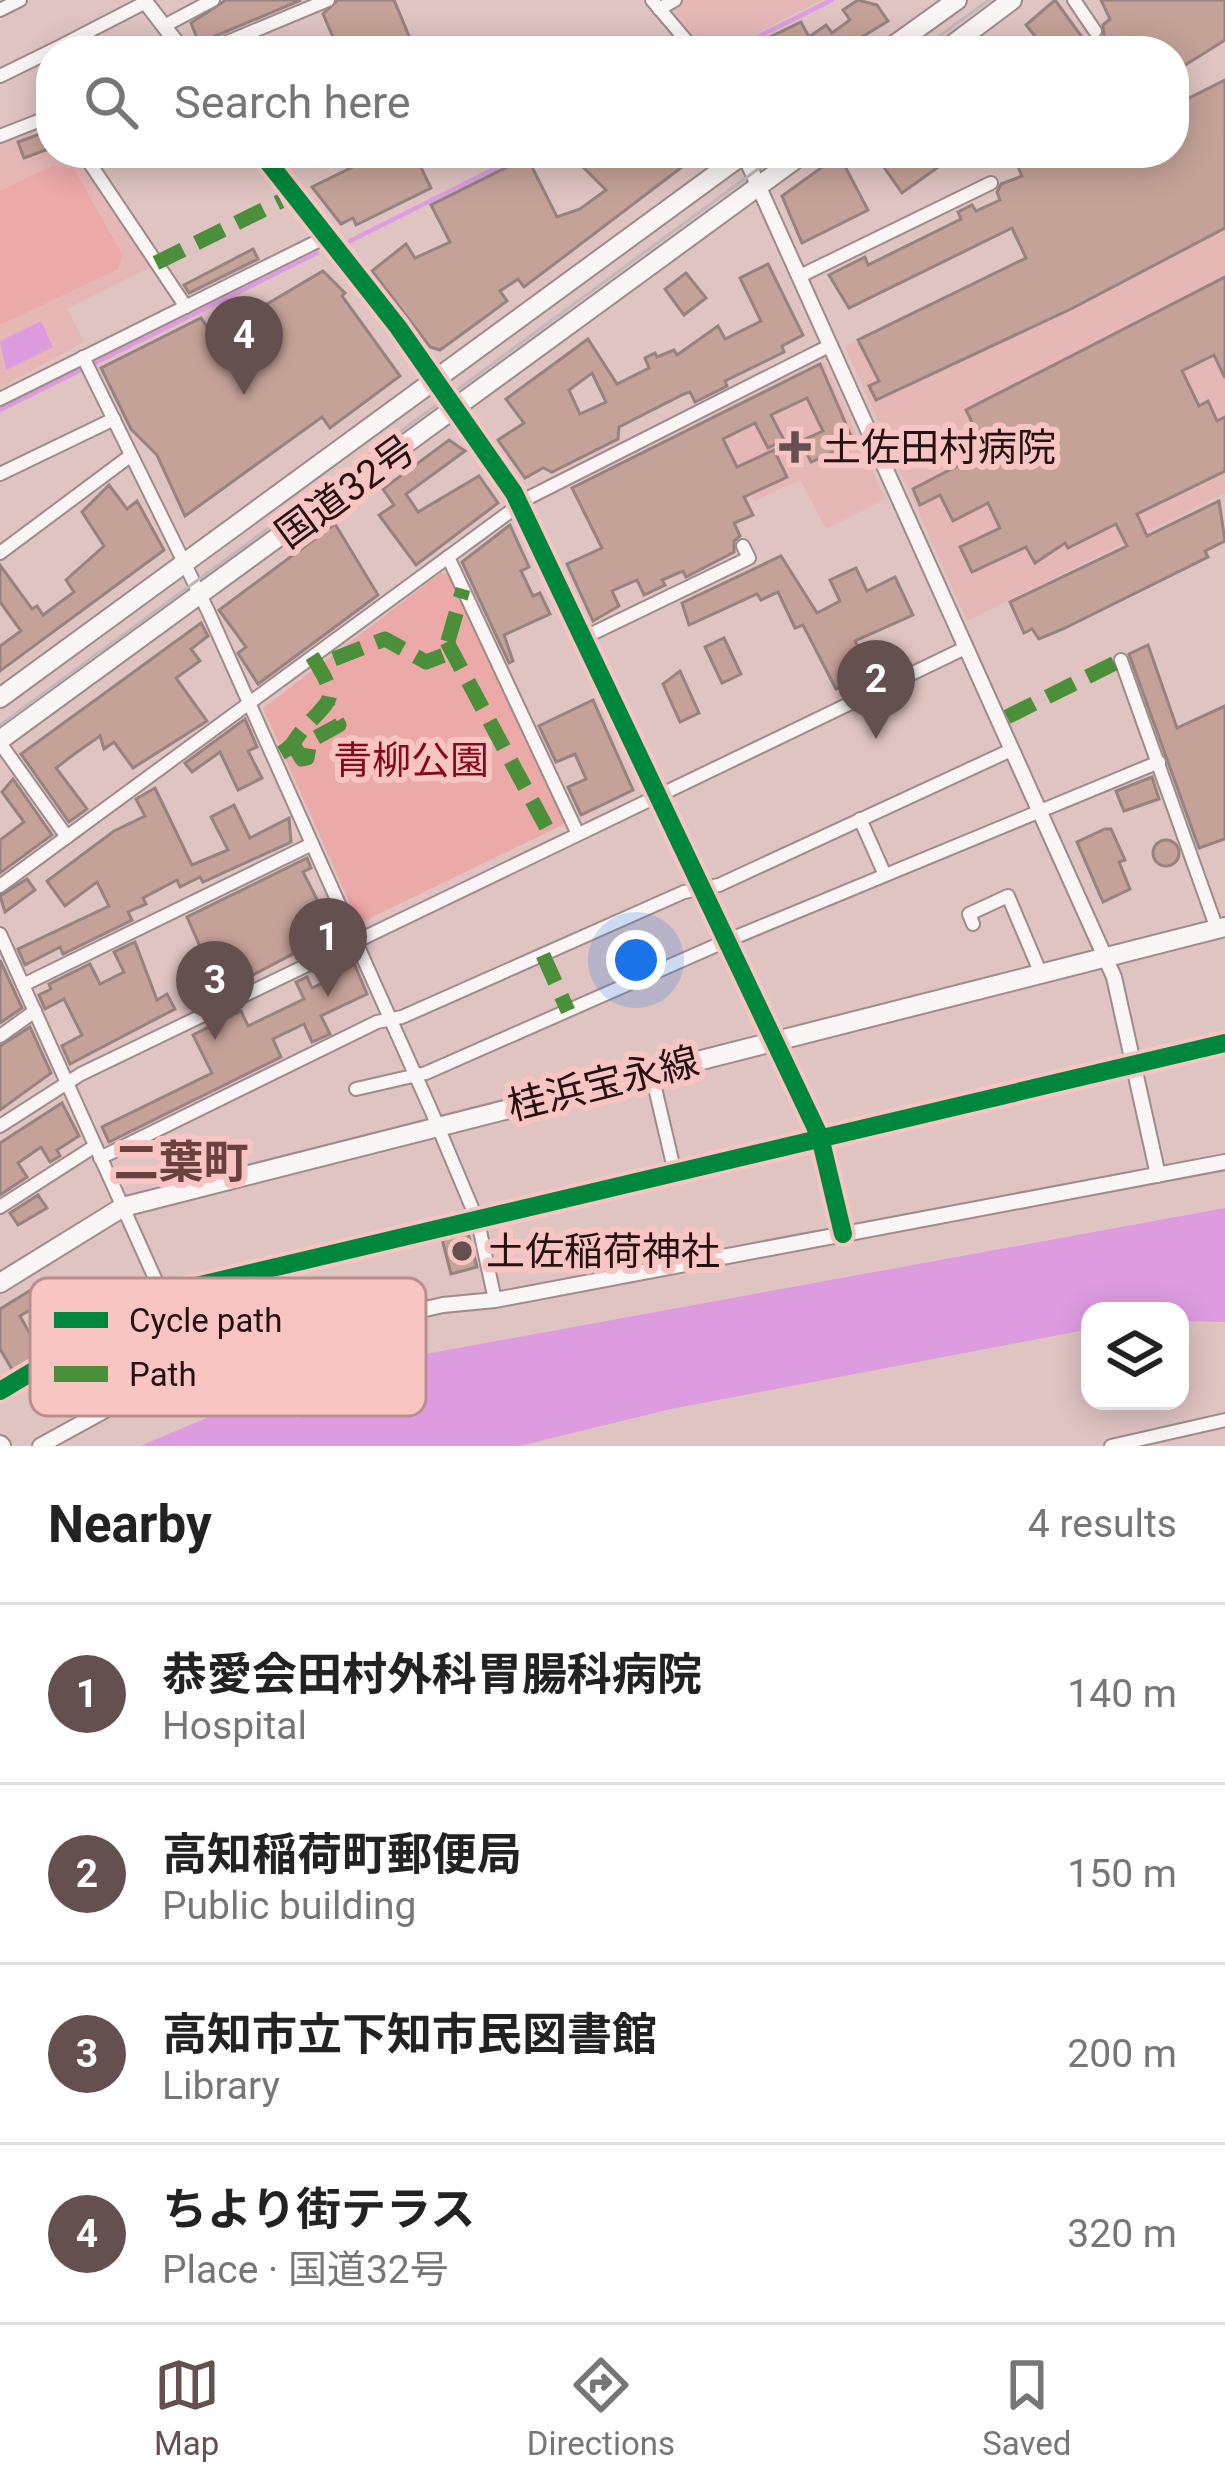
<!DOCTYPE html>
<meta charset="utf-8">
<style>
body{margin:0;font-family:Roboto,"Noto Sans JP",sans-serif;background:#f6f6f6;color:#222}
.controls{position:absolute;right:36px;bottom:36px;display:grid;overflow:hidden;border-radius:24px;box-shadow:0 6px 30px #0003}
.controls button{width:108px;height:108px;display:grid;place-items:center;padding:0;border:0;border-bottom:3px solid #e0e0e0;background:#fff;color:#222;font:60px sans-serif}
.you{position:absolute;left:636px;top:960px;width:42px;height:42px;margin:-30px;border:9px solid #fff;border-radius:50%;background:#1a73e8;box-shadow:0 0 0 18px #1a73e833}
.badge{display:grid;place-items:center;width:78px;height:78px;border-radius:50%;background:#655050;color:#fff;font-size:39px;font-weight:700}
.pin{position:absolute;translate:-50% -99px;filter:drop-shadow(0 3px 6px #0008)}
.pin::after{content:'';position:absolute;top:63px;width:42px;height:36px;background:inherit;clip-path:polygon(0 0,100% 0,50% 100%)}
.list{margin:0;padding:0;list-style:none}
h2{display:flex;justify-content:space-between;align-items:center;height:156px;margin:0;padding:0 48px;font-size:51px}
h2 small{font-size:39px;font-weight:400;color:#767676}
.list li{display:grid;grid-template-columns:78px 1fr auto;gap:36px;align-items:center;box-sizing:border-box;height:180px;padding:0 48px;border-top:3px solid #e0e0e0}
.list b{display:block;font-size:45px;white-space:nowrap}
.list p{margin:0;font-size:39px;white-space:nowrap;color:#767676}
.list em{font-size:39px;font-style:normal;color:#767676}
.icon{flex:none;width:66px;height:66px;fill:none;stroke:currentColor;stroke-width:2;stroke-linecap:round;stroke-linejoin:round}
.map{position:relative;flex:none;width:1225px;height:1446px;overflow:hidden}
.search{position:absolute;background:#fff;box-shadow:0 6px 30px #0003;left:36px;right:36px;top:36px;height:132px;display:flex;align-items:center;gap:30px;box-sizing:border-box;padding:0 42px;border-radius:48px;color:#767676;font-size:45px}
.sheet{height:876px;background:#fff}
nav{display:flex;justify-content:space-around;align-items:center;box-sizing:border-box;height:168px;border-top:3px solid #e0e0e0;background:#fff;font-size:33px;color:#767676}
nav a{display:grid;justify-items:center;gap:6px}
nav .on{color:#655050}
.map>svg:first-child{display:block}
.built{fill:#e5b8b6}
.green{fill:#eba9a7}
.water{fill:#de9ce0}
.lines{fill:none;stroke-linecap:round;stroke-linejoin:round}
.stream{stroke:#de9ce0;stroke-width:4.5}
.building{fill:#c5a298;stroke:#96837f;stroke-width:3;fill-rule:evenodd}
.minor-casing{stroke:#9f8b89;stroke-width:16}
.tertiary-casing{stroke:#9f8b89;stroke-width:18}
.primary-casing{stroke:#9f8b89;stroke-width:22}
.trunk-casing{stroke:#9f8b89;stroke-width:22}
.minor{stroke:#faf6f6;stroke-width:12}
.tertiary{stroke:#faf6f6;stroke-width:14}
.primary{stroke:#faf6f6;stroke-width:18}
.trunk{stroke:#faf6f6;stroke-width:18}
.tram{stroke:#c0b9b9;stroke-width:3}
.quiet{stroke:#4b8f3a;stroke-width:15;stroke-dasharray:30 15;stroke-linecap:butt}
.cycleway-casing{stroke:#f9c5c3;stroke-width:26}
.cycleway{stroke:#00873e;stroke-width:18}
.poi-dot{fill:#655050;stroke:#f9c5c3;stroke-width:4.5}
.labels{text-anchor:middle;stroke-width:12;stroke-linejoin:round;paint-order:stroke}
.poi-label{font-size:39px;fill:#241212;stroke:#f9c5c3;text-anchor:start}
.street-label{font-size:39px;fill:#241212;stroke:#f9c5c3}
.park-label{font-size:39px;fill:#85091f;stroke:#f9c5c3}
.quarter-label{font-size:45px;font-weight:bold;fill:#6b4140;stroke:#f9c5c3}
.key{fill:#f9c5c3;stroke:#b98f8e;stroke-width:3}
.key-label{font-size:33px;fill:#241212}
</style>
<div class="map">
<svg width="1225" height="1446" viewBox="0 0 1225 1446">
<rect width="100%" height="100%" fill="#dfc4c2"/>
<g class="built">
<path d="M 682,0 L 822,0 L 719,51 L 706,51 L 667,8 Z"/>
<path d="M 51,126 L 51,153 L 78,153 L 153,266 L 67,309 L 84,342 L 0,388 L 0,144 Z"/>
<path d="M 1225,157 L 1225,493 L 967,621 L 845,346 Z"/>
<path d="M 819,362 L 825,364 L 885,499 L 826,529 L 800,480 L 754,501 L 712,415 Z"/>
</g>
<g class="green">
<path d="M 52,166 L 74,169 L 123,256 L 118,269 L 0,325 L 0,191 Z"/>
<path d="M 441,573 L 450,574 L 565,819 L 562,825 L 364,921 L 356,917 L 263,708 Z"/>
</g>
<g class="water">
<path d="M 41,321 L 53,347 L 6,370 L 0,341 Z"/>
<path d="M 1225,1208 L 1225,1322 L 1180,1321 L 1180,1311 L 1090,1311 L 1090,1329 L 671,1409 L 519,1446 L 140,1446 L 266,1393 L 296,1418 L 323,1414 L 317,1382 L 420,1355 Z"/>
</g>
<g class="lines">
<g class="stream">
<path d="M 729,51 L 832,0"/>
<path d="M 350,241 L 526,153"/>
<path d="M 0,410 L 317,253"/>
</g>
</g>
<g class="building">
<path d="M 226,0 L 301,0 L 199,43 L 191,23 Z"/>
<path d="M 338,0 L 394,0 L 414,48 L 339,51 L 323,14 Z"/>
<path d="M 858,0 L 877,5 L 888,21 L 839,51 L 772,51 L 766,39 L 801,22 L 809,37 L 826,25 L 832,33 L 850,20 L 843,10 Z"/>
<path d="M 1055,0 L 1084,40 L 1095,41 L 1104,37 L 1103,25 L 1110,19 L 1101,0 L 1225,0 L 1225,40 L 1174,72 L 1174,51 L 1047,51 L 1026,25 Z"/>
<path d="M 1225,80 L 1225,228 L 1071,309 L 876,400 L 869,386 L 879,381 L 858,340 L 1026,258 L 1012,228 L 849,308 L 829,275 L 865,257 L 868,265 L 961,219 L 958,212 L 972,205 L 976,211 L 1000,200 L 997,192 L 1001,184 L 1022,176 L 1012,153 L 1174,153 L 1174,83 L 1183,101 Z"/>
<path d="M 51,130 L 51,148 L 24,158 L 18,142 Z"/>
<path d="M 381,153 L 414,153 L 431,188 L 356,225 L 353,218 L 341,224 L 312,187 Z"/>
<path d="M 569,153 L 684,153 L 690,161 L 524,287 L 518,279 L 500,291 L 507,301 L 473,326 L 440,350 L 430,347 L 372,271 L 406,244 L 415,258 L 450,242 L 431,205 L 527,157 L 557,217 L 580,209 L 606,190 Z"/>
<path d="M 874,153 L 958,153 L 902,193 Z"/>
<path d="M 839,155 L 868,210 L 802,243 L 782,196 Z"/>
<path d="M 253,249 L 258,259 L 189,293 L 184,285 Z"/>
<path d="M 768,264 L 803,335 L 782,346 L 784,352 L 725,381 L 727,386 L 695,402 L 690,392 L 684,394 L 619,427 L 618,439 L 552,472 L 543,468 L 525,478 L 498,440 L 524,423 L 506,399 L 588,339 L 617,384 L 649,368 L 645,358 L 655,353 L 657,357 L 674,350 L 677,355 L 718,326 L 725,339 L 761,321 L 740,278 ZM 592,373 L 606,402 L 580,414 L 569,390 Z"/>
<path d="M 323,271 L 345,293 L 342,296 L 400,376 L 330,428 L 322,417 L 185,516 L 157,455 L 131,429 L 101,368 L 201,318 L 210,331 L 245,306 L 250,314 Z"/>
<path d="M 686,273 L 706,298 L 684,315 L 665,289 Z"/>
<path d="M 1225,277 L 1225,378 L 1214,355 L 1182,371 L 1199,406 L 1208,401 L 1217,421 L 1225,417 L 1225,471 L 1137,514 L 1147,536 L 1219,501 L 1225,541 L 1205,551 L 1208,557 L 1063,629 L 1039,639 L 1032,629 L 1024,633 L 1010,602 L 1127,546 L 1116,524 L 1068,548 L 1065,543 L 1035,563 L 1026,547 L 972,572 L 960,547 L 1000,528 L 988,503 L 953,521 L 940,495 L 920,505 L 913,489 L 986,451 L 966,410 Z"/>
<path d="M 820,364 L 854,443 L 811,462 L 801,441 L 823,431 L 807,398 L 771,415 L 784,440 L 768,448 L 755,423 L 723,439 L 737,467 L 774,450 L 787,477 L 744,497 L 753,515 L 734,523 L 740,536 L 734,541 L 734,552 L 686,577 L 683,571 L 662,580 L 665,585 L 644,595 L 637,580 L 612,591 L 619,606 L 593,621 L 567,564 L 602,548 L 572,488 Z"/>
<path d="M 449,440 L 465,451 L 406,494 L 418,512 L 479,476 L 498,503 L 416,565 L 379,515 L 394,505 L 383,489 Z"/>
<path d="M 109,485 L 127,509 L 137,501 L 164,550 L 0,671 L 0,646 L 21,631 L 0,602 L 0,565 L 32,609 L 37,606 L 43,615 L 74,592 L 66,580 L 104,546 L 82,512 Z"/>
<path d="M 335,524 L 378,595 L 258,684 L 238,653 L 246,647 L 219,610 Z"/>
<path d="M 510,525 L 529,567 L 521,571 L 533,596 L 540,593 L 550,614 L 504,635 L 513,661 L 509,663 L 462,562 Z"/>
<path d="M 781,556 L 817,613 L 840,601 L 830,580 L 856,568 L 867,591 L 895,577 L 913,615 L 855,641 L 870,672 L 836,689 L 803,625 L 795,628 L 778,592 L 761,600 L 757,594 L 689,625 L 682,603 Z"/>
<path d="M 201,623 L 208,636 L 191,649 L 200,661 L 176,678 L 207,721 L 133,768 L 114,742 L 104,749 L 100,736 L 77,752 L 56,768 L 87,809 L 69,822 L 21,754 Z"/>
<path d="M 724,638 L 741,674 L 722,683 L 705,647 Z"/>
<path d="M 1148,645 L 1177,728 L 1225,706 L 1225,839 L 1199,848 L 1129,654 Z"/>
<path d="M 680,671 L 699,713 L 680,722 L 663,684 Z"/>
<path d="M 593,700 L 633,790 L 581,815 L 568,787 L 586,779 L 575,754 L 556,762 L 539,726 Z"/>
<path d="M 245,719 L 257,747 L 248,751 L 262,778 L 238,790 L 220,752 L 192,772 L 185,763 Z"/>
<path d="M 1152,777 L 1159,799 L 1124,811 L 1116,791 Z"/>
<path d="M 13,779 L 52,835 L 0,873 L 0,840 L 24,822 L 2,792 Z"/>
<path d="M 155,788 L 192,865 L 228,850 L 211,817 L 234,805 L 250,838 L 289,818 L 291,842 L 203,882 L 200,877 L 180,887 L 177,880 L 143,898 L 146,904 L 128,912 L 132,920 L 63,954 L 60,947 L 25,965 L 18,949 L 109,906 L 97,882 L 65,906 L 47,881 L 114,831 L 145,816 L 136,799 Z"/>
<path d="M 1105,829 L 1111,829 L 1125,860 L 1119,862 L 1130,889 L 1103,902 L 1077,842 Z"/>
<circle cx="1166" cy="853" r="13"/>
<path d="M 307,858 L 311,868 L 303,872 L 326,917 L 332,914 L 339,930 L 220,992 L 187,917 Z"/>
<path d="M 27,879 L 35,890 L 5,912 L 0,896 Z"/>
<path d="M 135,942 L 157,1000 L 167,994 L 175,1009 L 70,1064 L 62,1046 L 82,1035 L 64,999 L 45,1009 L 39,995 L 51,989 L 49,984 L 90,964 L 100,984 L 124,972 L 114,952 Z"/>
<path d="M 351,956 L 367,994 L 321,1016 L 330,1034 L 312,1042 L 304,1024 L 273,1039 L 281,1057 L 109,1142 L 102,1127 L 212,1073 L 193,1035 L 241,1011 L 248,1026 L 304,999 L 296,982 L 307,977 L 312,988 L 339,975 L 334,964 Z"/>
<path d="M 0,960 L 22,1008 L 0,1023 Z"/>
<path d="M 30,1027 L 51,1073 L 0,1110 L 0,1046 Z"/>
<path d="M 62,1103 L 79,1136 L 57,1150 L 60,1156 L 50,1162 L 41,1147 L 18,1163 L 27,1177 L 0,1195 L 0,1143 Z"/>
<path d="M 38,1195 L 47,1208 L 18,1225 L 10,1213 Z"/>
<path d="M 468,1233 L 477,1267 L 451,1274 L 442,1239 Z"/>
<path d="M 39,1285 L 48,1299 L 20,1316 L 41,1354 L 13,1371 L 0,1349 L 0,1309 Z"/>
</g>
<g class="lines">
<g class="minor-casing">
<g id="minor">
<path d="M 652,0 L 695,51"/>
<path d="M 1074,0 L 1095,31"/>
<path d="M 659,9 L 675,0"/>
<path d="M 0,10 L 20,0"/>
<path d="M 164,26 L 213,0"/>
<path d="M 51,51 L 146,2"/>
<path d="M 206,51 L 328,0"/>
<path d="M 0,76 L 51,51"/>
<path d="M 0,136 L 51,116"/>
<path d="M 83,153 L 186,307"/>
<path d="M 800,276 L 991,183"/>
<path d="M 83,357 L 208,611 L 431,1110 L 478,1222 L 495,1300"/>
<path d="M 0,399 L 326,237"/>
<path d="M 0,474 L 114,419"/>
<path d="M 0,553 L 130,456"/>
<path d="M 448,557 L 577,832"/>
<path d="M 583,638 L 749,558 L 743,546"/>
<path d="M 1121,660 L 1217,929"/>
<path d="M 0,743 L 67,837"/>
<path d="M 860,819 L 885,875"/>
<path d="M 0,886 L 530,497 L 831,345"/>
<path d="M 973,924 L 969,914 L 1008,896 L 1041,974"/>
<path d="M 0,934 L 162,1294 L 200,1397"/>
<path d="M 23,985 L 312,844"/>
<path d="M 0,1036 L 35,1011"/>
<path d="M 651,1071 L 675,1173"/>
<path d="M 356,1089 L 426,1073 L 726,941 L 1159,762"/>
<path d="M 0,1126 L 81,1074 L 965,648"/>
<path d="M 100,1158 L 377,1022 L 402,1017 L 684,892 L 719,885 L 1009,751"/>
<path d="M 0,1207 L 95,1146"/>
<path d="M 0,1391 L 162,1294 L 1225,1043"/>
<path d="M 1111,1446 L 1225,1420"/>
</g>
</g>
<g class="tertiary-casing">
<g id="tertiary">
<path d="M 144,0 L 183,51"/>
<path d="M 261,153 L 398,327 L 514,493 L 820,1137 L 843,1234"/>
<path d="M 744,154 L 1114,977 L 1158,1175"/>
<path d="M 40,1446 L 191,1363 L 443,1305 L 495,1300 L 1225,1162"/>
</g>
</g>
<g class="primary-casing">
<path id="primary" d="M 0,1283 L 123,1207 L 1225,927"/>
</g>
<g class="trunk-casing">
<g id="trunk">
<path d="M 886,51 L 957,0"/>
<path d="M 944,51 L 1012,0"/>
<path d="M 0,698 L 745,153"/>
<path d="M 0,740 L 804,153"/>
<path d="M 0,1445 L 1,1446"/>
</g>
</g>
<use href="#minor" class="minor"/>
<use href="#tertiary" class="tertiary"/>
<use href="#primary" class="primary"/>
<use href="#trunk" class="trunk"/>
<g class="tram">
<path d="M 919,51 L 989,0"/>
<path d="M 0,725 L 780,153"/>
</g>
<g class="quiet">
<path d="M 156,263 L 281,201"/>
<path d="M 447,642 L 550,834"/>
<path d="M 334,659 L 385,639 L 426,662 L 444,655 L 463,589"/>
<path d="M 1007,717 L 1121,660"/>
<path d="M 294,746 L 302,759 L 307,758 L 310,741 L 339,725 L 328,707"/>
<path d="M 281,753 C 293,746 293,742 301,732 C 331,696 342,704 312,656"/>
<path d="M 543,955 L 568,1011"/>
</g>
<g class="cycleway-casing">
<g id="cycleway">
<path d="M 261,153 L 398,327 L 514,493 L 820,1137 L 843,1234"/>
<path d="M 0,1391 L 162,1294 L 1225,1043"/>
</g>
</g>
<use href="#cycleway" class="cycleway"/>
</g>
<g class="poi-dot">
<path d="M789 429h12v12h12v12h-12v12h-12v-12h-12v-12h12z"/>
<circle cx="462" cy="1251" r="12"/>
</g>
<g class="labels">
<g class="poi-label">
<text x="822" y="461">土佐田村病院</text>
<text x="486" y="1265">土佐稲荷神社</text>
</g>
<g class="street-label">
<text transform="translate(345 491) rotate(-36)" y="14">国道32号</text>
<text transform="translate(603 1083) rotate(-14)" y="14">桂浜宝永線</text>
</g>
<g class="park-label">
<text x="411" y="774">青柳公園</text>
</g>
<g class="quarter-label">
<text x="181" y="1178">二葉町</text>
</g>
</g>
<rect x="30" y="1278" width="396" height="138" rx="18" class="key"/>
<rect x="54" y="1312" width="54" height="16" fill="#00873e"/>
<rect x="54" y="1366" width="54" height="16" fill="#4b8f3a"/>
<g class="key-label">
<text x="129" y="1332">Cycle path</text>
<text x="129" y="1386">Path</text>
</g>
</svg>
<div class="controls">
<button><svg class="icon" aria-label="layers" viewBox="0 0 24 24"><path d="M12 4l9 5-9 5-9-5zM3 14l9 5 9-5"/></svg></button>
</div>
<div class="you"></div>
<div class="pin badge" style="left:328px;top:997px">1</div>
<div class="pin badge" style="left:876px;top:739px">2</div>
<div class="pin badge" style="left:215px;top:1040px">3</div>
<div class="pin badge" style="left:244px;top:395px">4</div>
<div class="search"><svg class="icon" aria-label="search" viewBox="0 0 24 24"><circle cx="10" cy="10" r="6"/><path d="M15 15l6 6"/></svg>Search here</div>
</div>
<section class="sheet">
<h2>Nearby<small>4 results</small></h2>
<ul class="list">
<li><span class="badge">1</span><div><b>恭愛会田村外科胃腸科病院</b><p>Hospital</p></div><em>140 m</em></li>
<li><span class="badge">2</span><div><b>高知稲荷町郵便局</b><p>Public building</p></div><em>150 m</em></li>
<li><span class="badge">3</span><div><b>高知市立下知市民図書館</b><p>Library</p></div><em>200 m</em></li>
<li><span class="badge">4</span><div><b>ちより街テラス</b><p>Place · 国道32号</p></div><em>320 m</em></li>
</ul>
</section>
<nav>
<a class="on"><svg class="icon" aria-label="map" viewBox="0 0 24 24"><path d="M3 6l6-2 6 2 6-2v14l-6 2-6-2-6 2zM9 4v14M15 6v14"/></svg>Map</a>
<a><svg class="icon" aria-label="directions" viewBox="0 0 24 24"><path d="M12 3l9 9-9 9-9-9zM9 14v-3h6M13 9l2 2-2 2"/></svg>Directions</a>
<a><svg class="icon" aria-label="saved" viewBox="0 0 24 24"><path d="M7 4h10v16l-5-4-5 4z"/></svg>Saved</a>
</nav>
